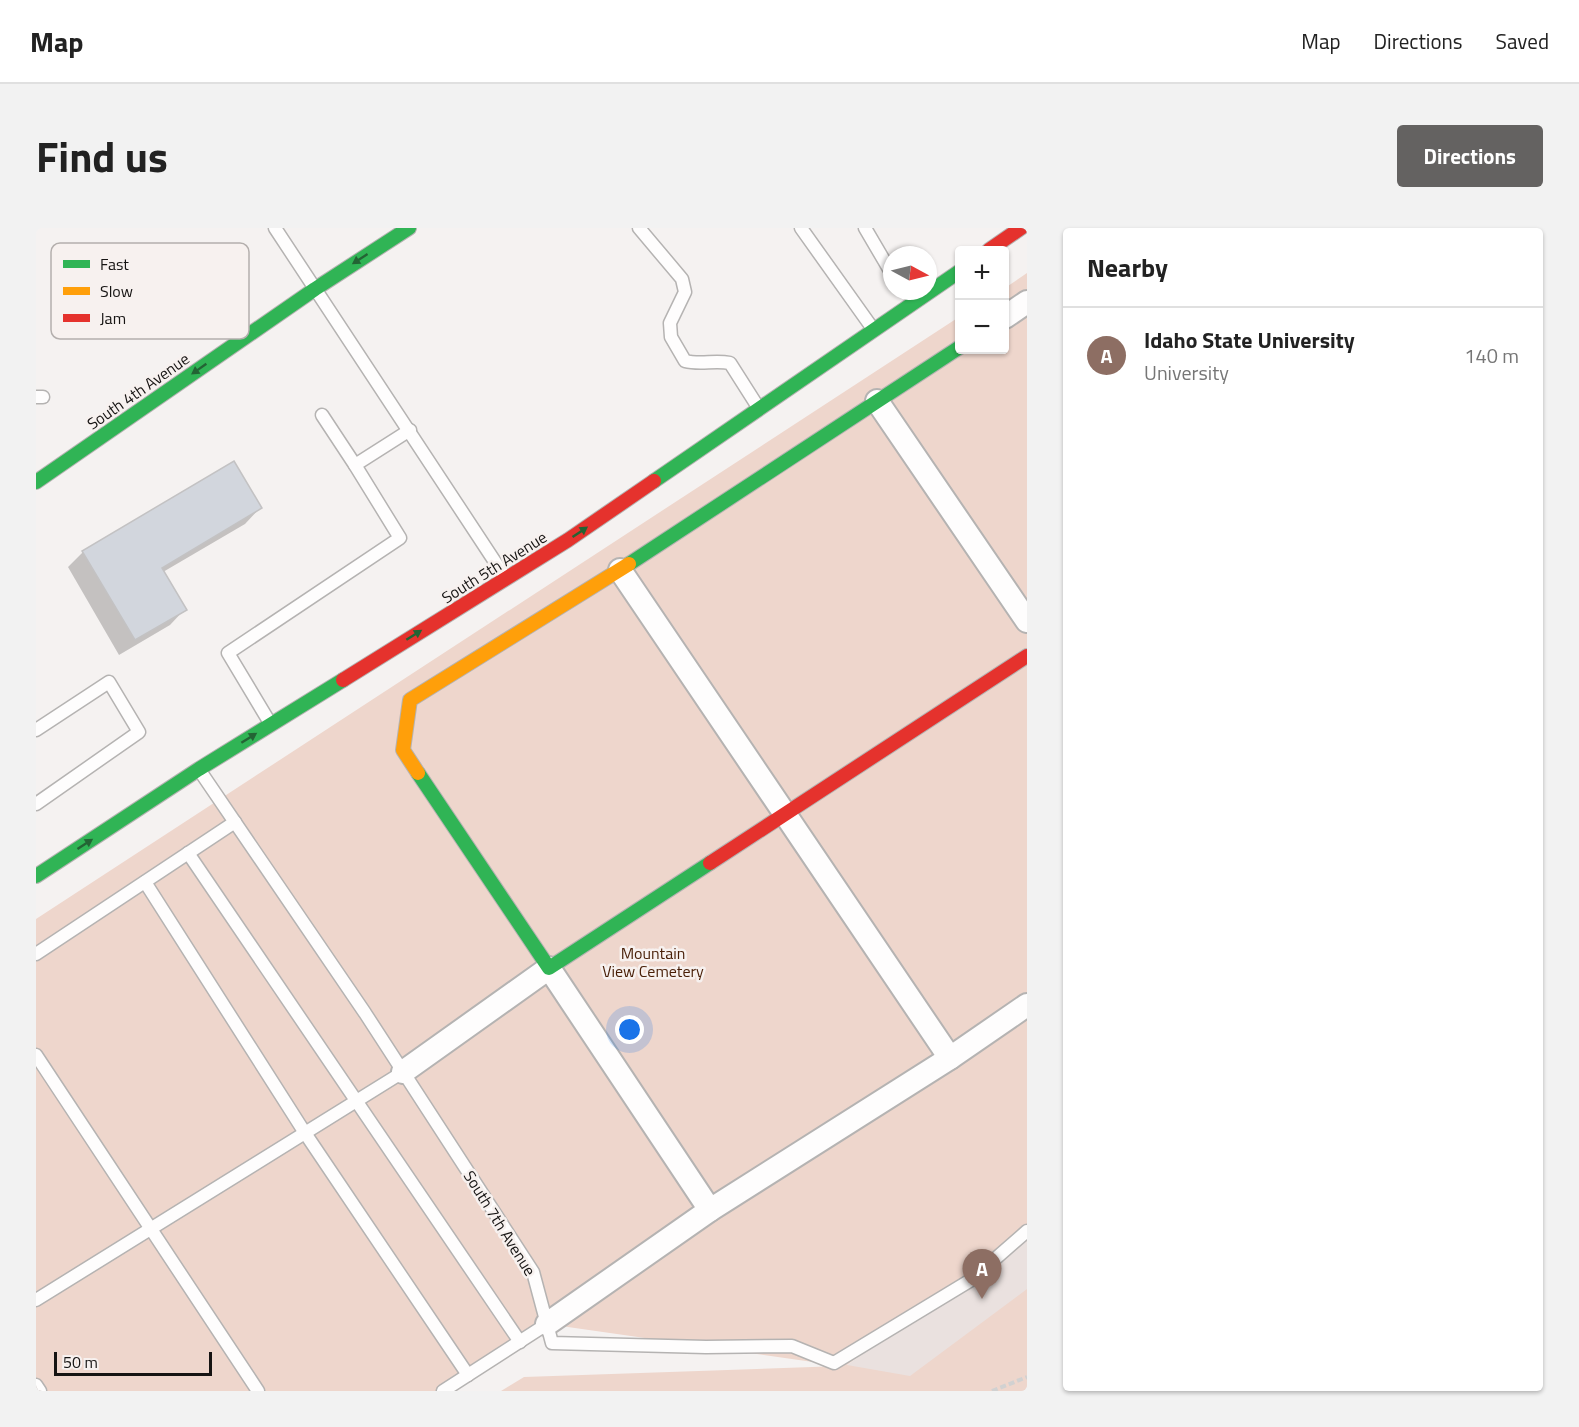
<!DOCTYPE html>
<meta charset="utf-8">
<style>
body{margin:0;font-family:"Titillium Web",sans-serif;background:#f2f2f2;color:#222}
.controls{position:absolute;right:18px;top:18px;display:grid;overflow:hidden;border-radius:6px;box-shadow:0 2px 4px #0004}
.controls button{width:54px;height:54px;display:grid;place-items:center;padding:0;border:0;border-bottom:2px solid #e0e0e0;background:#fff;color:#222;font:30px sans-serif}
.compass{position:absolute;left:847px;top:18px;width:54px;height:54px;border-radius:50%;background:#fff;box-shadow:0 2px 4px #0004;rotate:97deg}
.scale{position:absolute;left:18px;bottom:15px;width:158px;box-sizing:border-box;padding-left:6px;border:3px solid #161413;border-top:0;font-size:16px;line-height:21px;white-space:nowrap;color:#161413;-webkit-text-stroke:4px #f7f1ef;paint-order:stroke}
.you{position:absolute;left:594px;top:802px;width:21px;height:21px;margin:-15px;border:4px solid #fff;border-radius:50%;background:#1a73e8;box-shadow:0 0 0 9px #1a73e833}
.badge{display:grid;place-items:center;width:39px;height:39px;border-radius:50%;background:#646261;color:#fff;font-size:20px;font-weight:700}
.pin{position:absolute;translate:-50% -50px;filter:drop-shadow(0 2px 3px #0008)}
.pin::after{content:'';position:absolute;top:32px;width:21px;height:18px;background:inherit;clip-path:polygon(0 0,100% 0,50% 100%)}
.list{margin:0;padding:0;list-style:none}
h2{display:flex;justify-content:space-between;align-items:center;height:78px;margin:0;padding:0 24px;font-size:26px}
h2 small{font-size:20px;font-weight:400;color:#767676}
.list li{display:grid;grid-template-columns:39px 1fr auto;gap:18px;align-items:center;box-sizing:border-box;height:96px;padding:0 24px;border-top:2px solid #e0e0e0}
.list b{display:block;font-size:22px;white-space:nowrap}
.list p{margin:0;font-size:20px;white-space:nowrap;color:#767676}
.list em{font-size:20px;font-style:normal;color:#767676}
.map{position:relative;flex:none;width:991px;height:1163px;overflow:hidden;border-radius:6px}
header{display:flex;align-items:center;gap:36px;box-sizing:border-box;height:84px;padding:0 30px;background:#fff;border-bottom:2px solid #e0e0e0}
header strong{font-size:28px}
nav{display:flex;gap:33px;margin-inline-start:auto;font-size:21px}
.intro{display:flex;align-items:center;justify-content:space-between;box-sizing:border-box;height:144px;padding:0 36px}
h1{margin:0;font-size:42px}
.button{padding:15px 27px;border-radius:6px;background:#646261;color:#fff;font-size:21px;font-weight:700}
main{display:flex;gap:36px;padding:0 36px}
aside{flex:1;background:#fff;border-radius:6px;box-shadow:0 2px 4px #0004}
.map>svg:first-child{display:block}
.built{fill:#eae1df}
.green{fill:#eed6cc}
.shadow{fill:#0003}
.building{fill:#d2d6dd;stroke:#c3c2c3;stroke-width:1.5}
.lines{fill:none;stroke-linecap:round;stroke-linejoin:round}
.lane-casing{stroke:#b5b3b2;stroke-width:15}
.street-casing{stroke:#b5b3b2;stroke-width:26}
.fast-casing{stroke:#b5b3b2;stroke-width:16}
.slow-casing{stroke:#b5b3b2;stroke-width:16}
.jam-casing{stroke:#b5b3b2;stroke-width:16}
.path{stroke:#d1d1d1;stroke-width:4;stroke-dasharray:6 3;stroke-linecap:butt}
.lane{stroke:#fefdfd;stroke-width:12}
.street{stroke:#fefdfd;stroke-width:22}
.fast{stroke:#30b455;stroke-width:14}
.slow{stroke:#ff9f0a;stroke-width:14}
.jam{stroke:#e5322d;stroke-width:14}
.oneway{fill:#236434}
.labels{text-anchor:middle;stroke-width:5;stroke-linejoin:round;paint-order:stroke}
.street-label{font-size:16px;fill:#161413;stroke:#f7f1ef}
.park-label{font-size:16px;fill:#481e06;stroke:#f7f1ef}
.key{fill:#f7f1ef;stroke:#b4afad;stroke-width:1.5}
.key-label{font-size:16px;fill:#161413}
</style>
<header>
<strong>Map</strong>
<nav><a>Map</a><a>Directions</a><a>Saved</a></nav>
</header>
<div class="intro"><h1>Find us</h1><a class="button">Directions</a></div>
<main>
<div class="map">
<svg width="991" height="1163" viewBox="0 0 991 1163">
<rect width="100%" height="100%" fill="#f5f2f1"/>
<path class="built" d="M 991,1004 L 991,1163 L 807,1163 L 810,1138 Z"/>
<path class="green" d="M 991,45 L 991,1004 L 811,1137 L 874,1148 L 991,1061 L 991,1163 L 465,1163 L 488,1149 L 805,1138 L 511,1096 L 406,1163 L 0,1163 L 0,691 L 923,89 L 924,122 L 969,122 L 969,60 Z"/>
<path class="shadow" d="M 224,280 L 209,296 L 127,344 L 149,381 L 134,397 L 83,427 L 32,339 L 47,324 Z"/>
<path class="building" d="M 198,233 L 226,280 L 126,340 L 151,382 L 99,412 L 46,323 Z"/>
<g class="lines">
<g class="lane-casing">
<g id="lane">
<path d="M 239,0 L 469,349"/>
<path d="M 603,0 L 646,51 L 649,64 L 634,95 L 635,109 L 649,133 C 664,137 678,132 694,135 L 722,179"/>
<path d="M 765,0 L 837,101"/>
<path d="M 829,0 L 856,46"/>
<path d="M 0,169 L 7,169"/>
<path d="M 286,187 L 319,237"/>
<path d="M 234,495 L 192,425 L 364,310 L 319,237 L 374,202"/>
<path d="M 0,502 L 73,454 L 103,504 L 0,576"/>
<path d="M 164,543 L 329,785 L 497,1044 L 516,1115 L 670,1119 L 756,1118 L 798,1135 L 935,1052 L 991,1003"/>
<path d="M 152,625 L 484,1114"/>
<path d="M 109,654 L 269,905 L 432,1147"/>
<path d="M 0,726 L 199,594"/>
<path d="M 0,827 L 222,1163"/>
<path d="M 0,1072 L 367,844"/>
<path d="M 0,1157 L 4,1163"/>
<path d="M 407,1163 L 511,1096"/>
</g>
</g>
<g class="street-casing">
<g id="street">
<path d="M 969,89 L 991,74"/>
<path d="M 841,173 L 991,393"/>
<path d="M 584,342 L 914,830"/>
<path d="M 367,844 L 513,740 L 674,982"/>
<path d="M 511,1096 L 674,982 L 914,830 L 991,777"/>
</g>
</g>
<g class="fast-casing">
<g id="fast">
<path d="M 618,253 L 924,43"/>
<path d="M 0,254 L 279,61 L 373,0"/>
<path d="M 593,336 L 924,119"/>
<path d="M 382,545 L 513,740 L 674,635"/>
<path d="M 0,648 L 163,541 L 307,452"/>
</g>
</g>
<g class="slow-casing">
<path id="slow" d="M 382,545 L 367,522 L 374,472 L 593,336"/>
</g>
<g class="jam-casing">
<g id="jam">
<path d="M 953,22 L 985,0"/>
<path d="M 307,452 L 532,312 L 618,253"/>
<path d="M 674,635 L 991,428"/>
</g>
</g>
<path class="path" d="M 956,1163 L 991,1149"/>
<use href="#lane" class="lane"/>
<use href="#street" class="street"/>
<use href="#fast" class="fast"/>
<use href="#slow" class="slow"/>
<use href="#jam" class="jam"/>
</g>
<defs><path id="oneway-solid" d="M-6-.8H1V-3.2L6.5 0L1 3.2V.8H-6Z" transform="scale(1.5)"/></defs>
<g class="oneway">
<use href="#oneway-solid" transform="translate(324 31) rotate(147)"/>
<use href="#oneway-solid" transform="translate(163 141) rotate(145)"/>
<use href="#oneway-solid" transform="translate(544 304) rotate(-34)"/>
<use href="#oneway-solid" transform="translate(378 407) rotate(-32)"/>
<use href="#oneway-solid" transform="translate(213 510) rotate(-32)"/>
<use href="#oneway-solid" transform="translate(49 616) rotate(-33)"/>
</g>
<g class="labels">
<g class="street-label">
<text transform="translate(102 163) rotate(-35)" y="6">South 4th Avenue</text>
<text transform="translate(458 339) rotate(-32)" y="6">South 5th Avenue</text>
<text transform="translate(464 995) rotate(58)" y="6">South 7th Avenue</text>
</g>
<g class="park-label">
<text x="617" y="731">Mountain<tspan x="617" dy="18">View Cemetery</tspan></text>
</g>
</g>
<rect x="15" y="15" width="198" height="96" rx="9" class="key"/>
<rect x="27" y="32" width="27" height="8" fill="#30b455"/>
<rect x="27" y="59" width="27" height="8" fill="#ff9f0a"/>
<rect x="27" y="86" width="27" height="8" fill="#e5322d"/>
<g class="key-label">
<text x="64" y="42">Fast</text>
<text x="64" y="69">Slow</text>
<text x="64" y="96">Jam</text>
</g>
</svg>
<div class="controls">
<button>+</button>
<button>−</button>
</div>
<svg class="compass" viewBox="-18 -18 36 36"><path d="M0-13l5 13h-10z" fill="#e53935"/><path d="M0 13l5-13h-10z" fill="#767676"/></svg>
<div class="scale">50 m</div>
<div class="you"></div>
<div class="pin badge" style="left:946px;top:1071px;background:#8d6e63">A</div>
</div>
<aside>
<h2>Nearby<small></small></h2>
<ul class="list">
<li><span class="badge" style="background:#8d6e63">A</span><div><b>Idaho State University</b><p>University</p></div><em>140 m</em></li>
</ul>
</aside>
</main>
